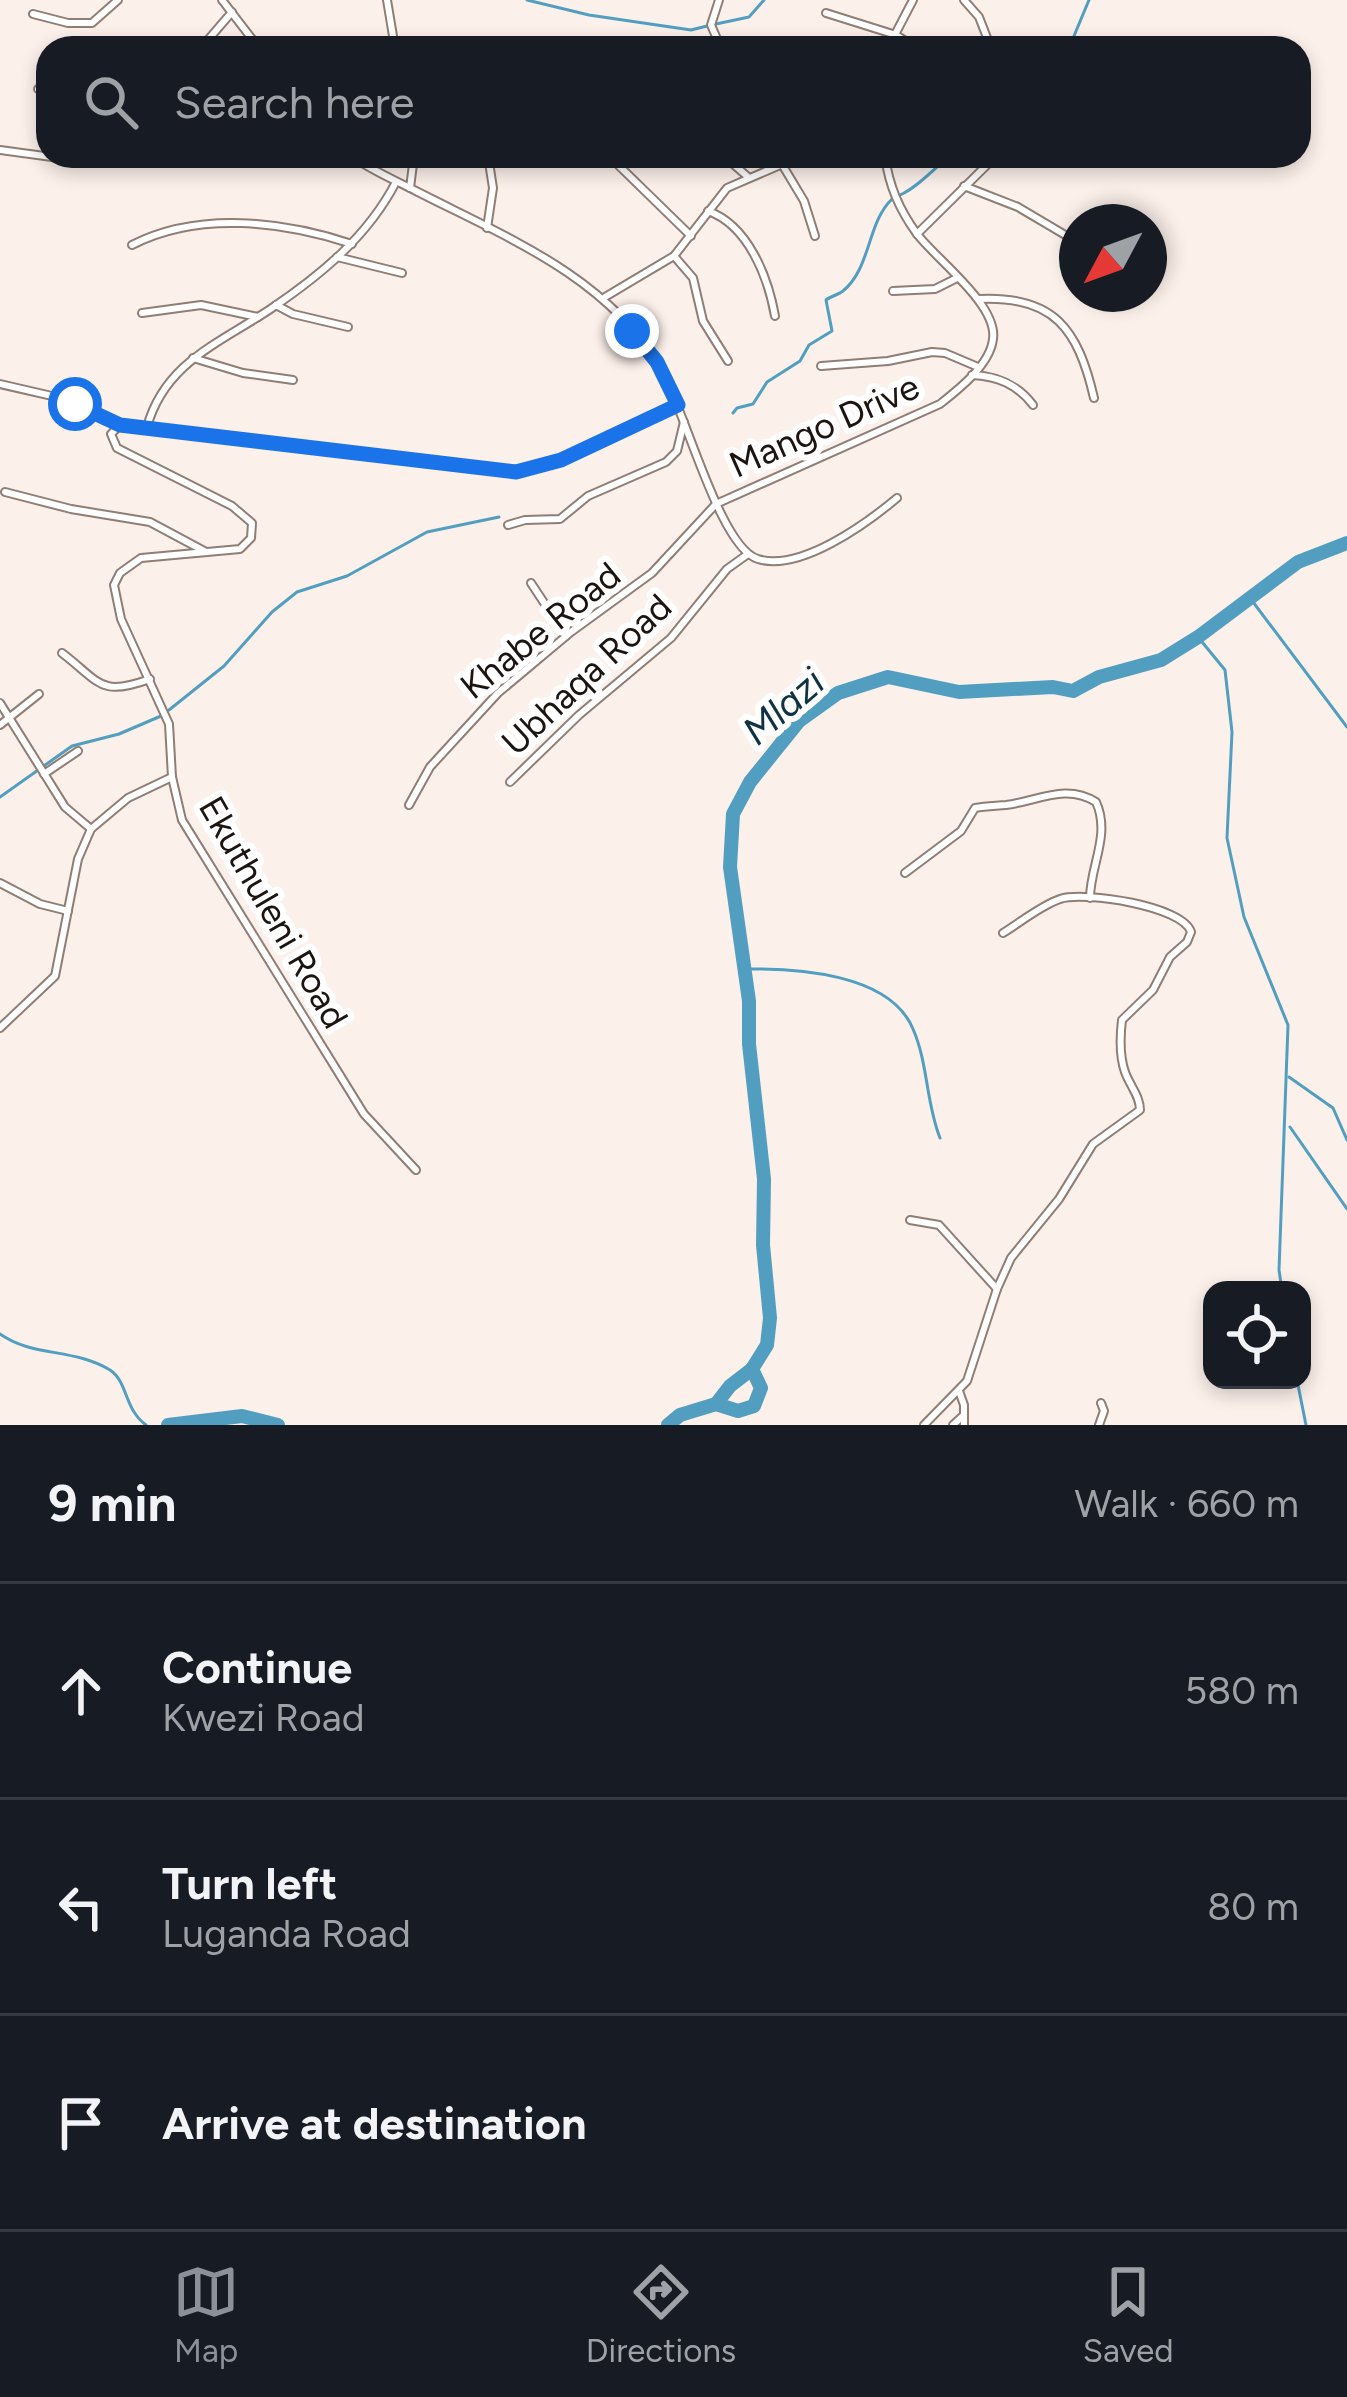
<!DOCTYPE html>
<meta charset="utf-8">
<style>
body{margin:0;font-family:Figtree,sans-serif;background:#242831;color:#f1f3f6}
.controls{position:absolute;right:36px;bottom:36px;display:grid;overflow:hidden;border-radius:24px;box-shadow:0 6px 18px #0003}
.controls button{width:108px;height:108px;display:grid;place-items:center;padding:0;border:0;border-bottom:3px solid #363941;background:#171b24;color:#f1f3f6;font:60px sans-serif}
.compass{position:absolute;left:1059px;top:204px;width:108px;height:108px;border-radius:50%;background:#171b24;box-shadow:0 6px 18px #0003;rotate:229deg}
.stop{position:absolute;width:36px;height:36px;margin:-27px;border:9px solid #1a73e8;border-radius:50%;background:#fff}
.stop.end{background:#1a73e8;border-color:#fff;box-shadow:0 3px 12px #0008}
.list{margin:0;padding:0;list-style:none}
h2{display:flex;justify-content:space-between;align-items:center;height:156px;margin:0;padding:0 48px;font-size:51px}
h2 small{font-size:39px;font-weight:400;color:#9ea1a6}
.list li{display:grid;grid-template-columns:78px 1fr auto;gap:36px;align-items:center;box-sizing:border-box;height:216px;padding:0 48px;border-top:3px solid #363941}
.list b{display:block;font-size:45px;white-space:nowrap}
.list p{margin:0;font-size:39px;white-space:nowrap;color:#9ea1a6}
.list em{font-size:39px;font-style:normal;color:#9ea1a6}
.icon{flex:none;width:66px;height:66px;fill:none;stroke:currentColor;stroke-width:2;stroke-linecap:round;stroke-linejoin:round}
.map{position:relative;flex:none;width:1347px;height:1425px;overflow:hidden}
.search{position:absolute;background:#171b24;box-shadow:0 6px 18px #0003;left:36px;right:36px;top:36px;height:132px;display:flex;align-items:center;gap:30px;box-sizing:border-box;padding:0 42px;border-radius:36px;color:#9ea1a6;font-size:45px}
.sheet{height:804px;background:#171b24}
nav{display:flex;justify-content:space-around;align-items:center;box-sizing:border-box;height:168px;border-top:3px solid #363941;background:#171b24;font-size:33px;color:#9ea1a6}
nav a{display:grid;justify-items:center;gap:6px}
nav .on{color:#8c9099}
.map>svg:first-child{display:block}
.lines{fill:none;stroke-linecap:round;stroke-linejoin:round}
.stream{stroke:#529ec1;stroke-width:3}
.river{stroke:#529ec1;stroke-width:14}
.minor-casing{stroke:#907d74;stroke-width:10}
.minor{stroke:#fff;stroke-width:6}
.route{stroke:#1a73e8;stroke-width:15}
.labels{text-anchor:middle;stroke-width:12;stroke-linejoin:round;paint-order:stroke}
.street-label{font-size:36px;fill:#1b1410;stroke:#fff}
.water-label{font-size:39px;font-style:italic;fill:#0f3342;stroke:#fff}
</style>
<div class="map">
<svg width="1347" height="1425" viewBox="0 0 1347 1425">
<rect width="100%" height="100%" fill="#fcf0ea"/>
<g class="lines">
<g class="stream">
<path d="M 527,0 L 589,15 L 691,30 L 707,26"/>
<path d="M 716,24 L 749,17 L 764,0"/>
<path d="M 1069,48 L 1089,0"/>
<path d="M 900,195 C 918,187 933,169 950,156"/>
<path d="M 733,413 L 737,408 L 753,404 L 767,382 L 800,361 L 809,345 L 832,331 L 826,300 C 831,296 838,295 843,291 C 871,268 867,223 892,199"/>
<path d="M 1250,598 L 1347,727"/>
<path d="M 1198,637 L 1225,670 L 1232,732 L 1227,838 L 1244,917 L 1288,1025 L 1279,1270 L 1282,1290"/>
<path d="M 169,710 L 224,666 L 272,612 L 297,592 L 347,576 L 427,532 L 499,517"/>
<path d="M 0,797 L 72,746 L 119,734 L 161,716"/>
<path d="M 744,969 C 795,968 890,973 913,1029 C 928,1063 926,1103 940,1138"/>
<path d="M 1289,1077 L 1333,1108 L 1347,1140"/>
<path d="M 1290,1127 L 1347,1209"/>
<path d="M 0,1334 C 32,1357 74,1348 110,1370 C 128,1382 124,1409 146,1425"/>
<path d="M 1297,1380 L 1306,1425"/>
</g>
<g class="river">
<path d="M 716,1404 L 738,1411 L 754,1406 L 761,1388 L 752,1369"/>
<path d="M 168,1425 L 242,1416 L 278,1425"/>
<path d="M 668,1425 L 680,1415 L 716,1404 L 730,1386 L 752,1369 L 767,1345 L 770,1318 L 763,1245 L 764,1179 L 749,1044 L 749,1001 L 730,867 L 733,814 L 750,782 L 799,721 L 838,693 L 888,677 L 959,692 L 1053,687 L 1073,691 L 1099,677 L 1161,660 L 1198,637 L 1298,562 L 1347,543"/>
</g>
<g class="minor-casing">
<g id="minor">
<path d="M 222,0 L 259,48"/>
<path d="M 387,0 L 395,48"/>
<path d="M 719,0 L 711,25 L 721,48"/>
<path d="M 964,0 L 979,17 L 991,48"/>
<path d="M 826,13 L 896,35 L 917,48"/>
<path d="M 33,14 L 68,23 L 92,23 L 118,0"/>
<path d="M 201,48 L 232,12"/>
<path d="M 888,48 L 913,0"/>
<path d="M 38,89 L 48,92"/>
<path d="M 0,150 L 96,163 L 165,156"/>
<path d="M 352,156 C 372,171 395,180 416,191 C 506,237 605,276 659,365 C 683,403 719,548 758,559 C 800,572 866,524 897,498"/>
<path d="M 609,156 L 691,236"/>
<path d="M 724,156 L 748,177"/>
<path d="M 1090,156 L 1097,160"/>
<path d="M 783,166 L 804,201 L 815,236"/>
<path d="M 964,186 L 1018,207 L 1077,242"/>
<path d="M 410,188 L 414,156"/>
<path d="M 708,211 C 748,225 768,277 775,316"/>
<path d="M 487,228 L 493,188 L 488,156"/>
<path d="M 917,234 L 996,156"/>
<path d="M 132,245 C 198,211 283,221 352,244"/>
<path d="M 674,256 L 693,278 L 703,321 L 728,361"/>
<path d="M 337,257 L 402,273"/>
<path d="M 893,291 L 935,289 L 957,278"/>
<path d="M 605,297 L 674,256 L 727,188 L 801,156"/>
<path d="M 978,299 C 1054,295 1078,329 1094,398"/>
<path d="M 276,305 L 293,314 L 348,327"/>
<path d="M 142,313 L 201,305 L 258,317"/>
<path d="M 193,358 L 243,373 L 293,380"/>
<path d="M 821,366 L 888,361 L 932,352 L 945,353 L 978,367"/>
<path d="M 972,375 C 997,376 1017,384 1033,405"/>
<path d="M 0,384 L 65,399 L 120,425 L 505,472 L 561,460 L 678,405"/>
<path d="M 120,425 L 111,434 L 117,448 L 232,506 L 252,523 L 251,538 L 240,549 L 141,558 L 120,573 L 114,585 L 121,619 L 169,724 L 172,777 L 182,820 L 364,1114 L 416,1170"/>
<path d="M 147,427 C 165,362 220,343 272,308 C 322,274 368,236 396,182"/>
<path d="M 5,492 L 71,509 L 150,522 L 206,552"/>
<path d="M 508,525 L 525,520 L 560,519 L 588,496 L 666,462 L 677,451 L 684,422"/>
<path d="M 531,583 L 566,636"/>
<path d="M 62,653 C 101,683 100,697 150,679"/>
<path d="M 0,703 L 65,807 L 91,829"/>
<path d="M 0,725 L 39,694"/>
<path d="M 44,774 L 78,751"/>
<path d="M 510,782 L 579,715 L 671,638 L 727,569 L 748,554"/>
<path d="M 409,805 L 430,767 L 498,693 L 571,632 L 652,573 L 716,504 L 940,404 C 959,389 990,365 993,339 C 998,305 937,260 917,234 C 899,209 889,186 885,156"/>
<path d="M 905,873 L 961,831 L 975,808 C 986,806 995,806 1006,805 C 1038,801 1066,783 1096,802 C 1111,835 1090,866 1090,898"/>
<path d="M 0,883 L 40,904 L 68,911"/>
<path d="M 0,1028 L 55,976 L 78,859 L 91,829 L 128,798 L 172,777"/>
<path d="M 910,1220 L 939,1225 L 997,1289"/>
<path d="M 959,1391 L 964,1405 L 964,1425"/>
<path d="M 924,1425 L 967,1381 L 997,1289 L 1011,1258 L 1059,1199 L 1093,1144 L 1140,1110 C 1140,1096 1130,1086 1125,1072 C 1119,1055 1120,1037 1122,1020 L 1153,990 L 1170,957 L 1187,942 L 1191,932 C 1183,906 1085,891 1060,899 C 1040,906 1021,922 1003,933"/>
<path d="M 953,1425 L 964,1415"/>
<path d="M 1099,1425 L 1104,1411 L 1101,1403"/>
</g>
</g>
<use href="#minor" class="minor"/>
</g>
<g class="lines">
<path class="route" d="M 75,404 L 120,425 L 516,472 L 561,460 L 678,405 L 657,362 L 632,331"/>
</g>
<g class="labels">
<g class="street-label">
<text transform="translate(824 425) rotate(-24)" y="13">Mango Drive</text>
<text transform="translate(540 630) rotate(-39)" y="13">Khabe Road</text>
<text transform="translate(586 674) rotate(-43)" y="13">Ubhaqa Road</text>
<text transform="translate(274 912) rotate(60)" y="13">Ekuthuleni Road</text>
</g>
<g class="water-label">
<text transform="translate(783 706) rotate(-41)" y="14">Mlazi</text>
</g>
</g>
</svg>
<div class="controls">
<button><svg class="icon" aria-label="locate" viewBox="0 0 24 24"><circle cx="12" cy="12" r="6"/><path d="M12 2v4M12 18v4M2 12h4M18 12h4"/></svg></button>
</div>
<svg class="compass" viewBox="-18 -18 36 36"><path d="M0-13l5 13h-10z" fill="#e53935"/><path d="M0 13l5-13h-10z" fill="#9ea1a6"/></svg>
<div class="stop" style="left:75px;top:404px"></div>
<div class="stop end" style="left:632px;top:331px"></div>
<div class="search"><svg class="icon" aria-label="search" viewBox="0 0 24 24"><circle cx="10" cy="10" r="6"/><path d="M15 15l6 6"/></svg>Search here</div>
</div>
<section class="sheet">
<h2>9 min<small>Walk · 660 m</small></h2>
<ul class="list">
<li><svg class="icon" aria-label="ahead" viewBox="0 0 24 24"><path d="M12 20V5M6 11l6-6 6 6"/></svg><div><b>Continue</b><p>Kwezi Road</p></div><em>580 m</em></li>
<li><svg class="icon" aria-label="left" viewBox="0 0 24 24"><path d="M17 20v-9H6M10 6l-5 5 5 5"/></svg><div><b>Turn left</b><p>Luganda Road</p></div><em>80 m</em></li>
<li><svg class="icon" aria-label="arrive" viewBox="0 0 24 24"><path d="M6 21V4h12l-3 4 3 4H6"/></svg><div><b>Arrive at destination</b></div></li>
</ul>
</section>
<nav>
<a class="on"><svg class="icon" aria-label="map" viewBox="0 0 24 24"><path d="M3 6l6-2 6 2 6-2v14l-6 2-6-2-6 2zM9 4v14M15 6v14"/></svg>Map</a>
<a><svg class="icon" aria-label="directions" viewBox="0 0 24 24"><path d="M12 3l9 9-9 9-9-9zM9 14v-3h6M13 9l2 2-2 2"/></svg>Directions</a>
<a><svg class="icon" aria-label="saved" viewBox="0 0 24 24"><path d="M7 4h10v16l-5-4-5 4z"/></svg>Saved</a>
</nav>
